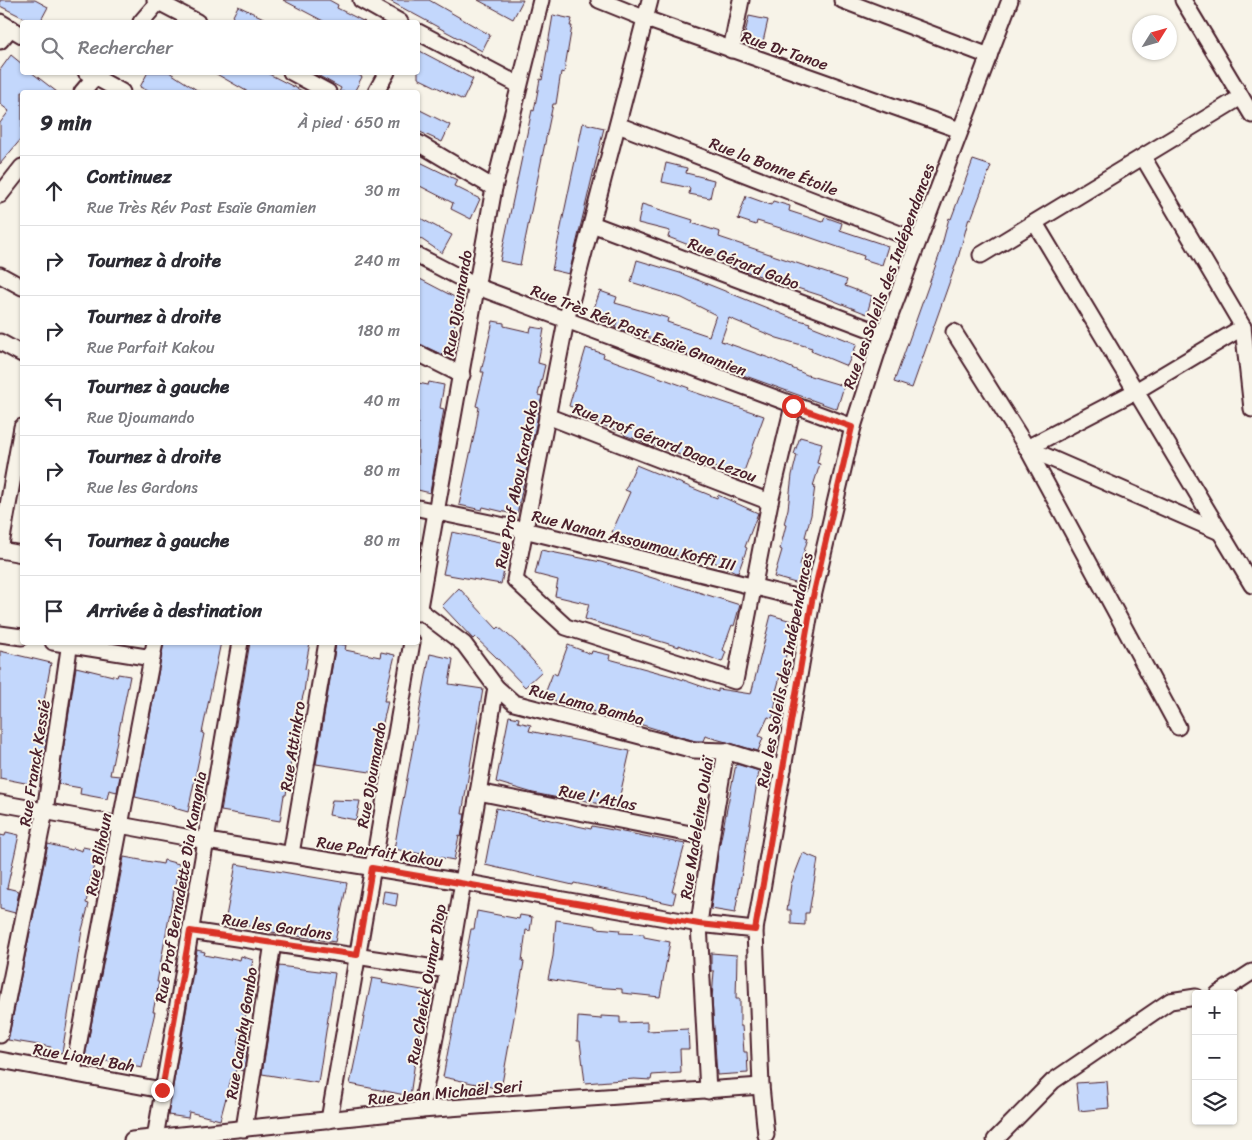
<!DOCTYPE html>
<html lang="fr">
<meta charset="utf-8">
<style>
body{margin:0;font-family:Sriracha,sans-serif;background:#f7f7f7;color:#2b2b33}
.controls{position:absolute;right:15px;bottom:15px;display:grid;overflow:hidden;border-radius:5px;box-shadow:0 1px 4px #0004}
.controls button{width:45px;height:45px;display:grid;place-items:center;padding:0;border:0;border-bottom:1px solid #e1e1e2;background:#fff;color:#2b2b33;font:25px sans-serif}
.compass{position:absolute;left:1132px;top:15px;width:45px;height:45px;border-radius:50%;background:#fff;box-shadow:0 1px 4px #0004;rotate:53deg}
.stop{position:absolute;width:15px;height:15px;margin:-11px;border:4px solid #d93025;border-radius:50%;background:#fff}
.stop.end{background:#d93025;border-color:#fff;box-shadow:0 1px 5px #0008}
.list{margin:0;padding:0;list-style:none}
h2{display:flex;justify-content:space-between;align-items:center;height:65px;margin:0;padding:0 20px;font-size:21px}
h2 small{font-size:16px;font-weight:400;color:#7c7c81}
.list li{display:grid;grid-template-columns:32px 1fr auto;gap:15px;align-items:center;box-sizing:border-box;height:70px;padding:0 20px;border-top:1px solid #e1e1e2}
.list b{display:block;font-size:19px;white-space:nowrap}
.list p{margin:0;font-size:16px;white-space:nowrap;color:#7c7c81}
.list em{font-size:16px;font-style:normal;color:#7c7c81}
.icon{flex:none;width:28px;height:28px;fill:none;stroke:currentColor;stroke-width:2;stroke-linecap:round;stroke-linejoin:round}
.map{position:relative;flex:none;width:1252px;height:1140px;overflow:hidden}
.search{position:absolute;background:#fff;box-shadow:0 1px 4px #0004;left:20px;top:20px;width:400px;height:55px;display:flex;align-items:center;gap:12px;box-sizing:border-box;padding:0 18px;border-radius:5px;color:#7c7c81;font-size:19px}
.panel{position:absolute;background:#fff;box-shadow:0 1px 4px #0004;left:20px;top:90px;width:400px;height:555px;border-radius:5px}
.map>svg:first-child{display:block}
.building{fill:#c3d7fc;stroke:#4a1f2b}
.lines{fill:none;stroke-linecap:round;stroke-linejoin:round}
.street-casing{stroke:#4a1f2b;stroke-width:19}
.street{stroke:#f7f3e8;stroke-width:15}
.route{stroke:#d93025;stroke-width:6}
.labels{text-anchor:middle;stroke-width:4;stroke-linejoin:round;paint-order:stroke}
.street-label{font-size:16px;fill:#4a1f2b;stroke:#f7f3e8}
</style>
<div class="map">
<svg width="1252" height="1140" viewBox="0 0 1252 1140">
<rect width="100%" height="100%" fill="#f7f3e8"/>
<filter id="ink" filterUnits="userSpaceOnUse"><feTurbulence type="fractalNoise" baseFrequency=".02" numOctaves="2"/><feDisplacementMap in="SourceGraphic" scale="10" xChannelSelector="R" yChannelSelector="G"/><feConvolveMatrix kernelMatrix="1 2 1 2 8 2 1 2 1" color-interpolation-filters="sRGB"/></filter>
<g filter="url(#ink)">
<g class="building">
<path d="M 0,0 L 35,0 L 48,7 L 40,22 L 32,22 L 0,6 Z"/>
<path d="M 283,0 L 329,0 L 338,5 L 337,8 L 365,22 L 325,22 Z"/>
<path d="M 388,0 L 429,0 L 490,35 L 482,51 Z"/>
<path d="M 478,0 L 523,0 L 513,19 Z"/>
<path d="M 238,6 L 272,22 L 230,22 Z"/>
<path d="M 553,15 L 572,19 L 570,26 L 572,26 L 564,73 L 561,72 L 556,104 L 553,104 L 520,265 L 500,261 L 532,110 L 534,111 L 540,79 L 542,80 Z"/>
<path d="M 749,16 L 768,20 L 762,46 L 743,42 Z"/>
<path d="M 418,50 L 473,79 L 463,100 L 418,78 Z"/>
<path d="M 11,55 L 22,64 L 22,72 L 31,72 L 57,92 L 22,92 L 22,138 L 0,164 L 0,123 L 9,111 L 0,104 L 0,70 Z"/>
<path d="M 148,72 L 169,72 L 200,92 L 150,92 L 140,87 Z"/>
<path d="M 213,72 L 265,72 L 304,92 L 248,92 Z"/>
<path d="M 312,72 L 353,72 L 362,77 L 354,92 L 339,92 L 341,88 Z"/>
<path d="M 418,109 L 450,125 L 442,142 L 418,131 Z"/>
<path d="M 583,123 L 604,128 L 569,274 L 552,270 Z"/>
<path d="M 973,160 L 991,166 L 971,219 L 969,218 L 958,258 L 912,388 L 894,382 L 939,256 L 949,218 L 951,219 Z"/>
<path d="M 418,161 L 457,180 L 454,186 L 480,199 L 471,219 L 451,209 L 453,203 L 418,185 Z"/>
<path d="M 666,163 L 687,168 L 686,173 L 714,180 L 710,198 L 689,194 L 690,188 L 662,182 Z"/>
<path d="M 746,196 L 771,205 L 773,201 L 790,206 L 789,211 L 823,222 L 825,217 L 842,223 L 840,230 L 888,246 L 882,265 L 863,259 L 864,256 L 797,233 L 757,221 L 756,225 L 738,219 Z"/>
<path d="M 642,204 L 693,220 L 692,223 L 720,232 L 719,237 L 847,280 L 845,286 L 872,296 L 867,314 L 822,296 L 726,265 L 728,260 L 668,237 L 670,231 L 638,223 Z"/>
<path d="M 418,217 L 452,235 L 442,253 L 418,237 Z"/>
<path d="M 637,260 L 680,273 L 792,318 L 810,323 L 809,325 L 857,344 L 847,366 L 811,351 L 812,348 L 777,338 L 729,318 L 721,341 L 772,359 L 807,375 L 844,386 L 837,409 L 668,348 L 670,344 L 615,328 L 617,322 L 592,314 L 600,291 L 617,297 L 615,303 L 668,318 L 667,322 L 709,336 L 716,315 L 682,298 L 631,282 Z"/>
<path d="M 418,278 L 464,302 L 462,311 L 451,332 L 458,336 L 458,338 L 448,357 L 418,344 Z"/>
<path d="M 493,321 L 504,323 L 504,326 L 530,332 L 531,327 L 544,329 L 538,363 L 545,365 L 538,395 L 542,396 L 517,515 L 483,507 L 482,510 L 459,505 L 475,431 L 479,407 L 476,406 L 484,372 L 481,372 Z"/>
<path d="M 586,348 L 604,354 L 603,357 L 689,388 L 688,390 L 764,416 L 742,477 L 624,435 L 625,433 L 596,423 L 598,416 L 569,406 Z"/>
<path d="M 429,382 L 444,385 L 440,408 L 444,409 L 430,493 L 418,490 L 418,383 L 428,385 Z"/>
<path d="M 800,437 L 822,443 L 817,463 L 820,464 L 813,486 L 815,486 L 811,515 L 805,537 L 808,538 L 800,565 L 804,567 L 799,584 L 774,577 L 782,550 L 780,549 L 786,525 L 784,524 L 788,509 L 792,475 L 797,455 L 794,454 Z"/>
<path d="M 636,465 L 717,498 L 718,495 L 758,513 L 745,547 L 747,548 L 738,573 L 692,552 L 689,561 L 660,548 L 658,552 L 612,532 L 630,492 L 625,490 Z"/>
<path d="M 452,532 L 510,544 L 501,584 L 443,574 Z"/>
<path d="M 541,550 L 601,562 L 740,605 L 734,626 L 732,625 L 723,650 L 726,652 L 722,662 L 679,645 L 679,647 L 585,619 L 589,604 L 555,596 L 558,580 L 535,574 Z"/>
<path d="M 459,588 L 497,629 L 499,627 L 516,642 L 542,671 L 525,687 L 495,656 L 475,637 L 473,639 L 442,606 Z"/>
<path d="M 771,615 L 795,622 L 774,699 L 776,700 L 773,718 L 768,717 L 759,736 L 763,738 L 758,751 L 705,736 L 703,741 L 695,741 L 636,723 L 635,725 L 627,723 L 562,700 L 561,703 L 544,696 L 553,673 L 557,675 L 568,645 L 591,654 L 592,651 L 610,655 L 609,659 L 672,676 L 718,692 L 718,689 L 751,694 Z"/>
<path d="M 164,642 L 221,642 L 202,733 L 204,734 L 188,812 L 174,808 L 175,806 L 135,797 Z"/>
<path d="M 250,642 L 310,642 L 305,669 L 307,670 L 304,692 L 297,718 L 286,795 L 284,795 L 280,821 L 221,811 Z"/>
<path d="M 336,644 L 346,645 L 345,650 L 380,657 L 381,652 L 395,655 L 384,701 L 388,701 L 376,753 L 380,753 L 377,773 L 316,764 Z"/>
<path d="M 0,651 L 51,663 L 38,733 L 47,735 L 40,781 L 30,779 L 30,784 L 0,778 Z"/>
<path d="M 430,654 L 453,659 L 449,684 L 483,689 L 462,814 L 465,814 L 461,837 L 459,836 L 454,860 L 394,849 Z"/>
<path d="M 76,667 L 117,677 L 118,674 L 130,676 L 110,775 L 120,776 L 117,792 L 109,790 L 107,799 L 80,794 L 81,788 L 58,784 Z"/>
<path d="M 509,716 L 519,718 L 518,722 L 531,725 L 529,731 L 630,751 L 617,808 L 570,797 L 569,800 L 533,793 L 496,782 Z"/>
<path d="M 736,764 L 759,771 L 735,913 L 711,909 L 718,853 Z"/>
<path d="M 332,800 L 360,801 L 356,820 L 329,815 Z"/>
<path d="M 496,808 L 591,829 L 592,826 L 685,844 L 672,892 L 676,892 L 673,904 L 574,883 L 573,885 L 485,865 Z"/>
<path d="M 6,832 L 19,835 L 7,888 L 19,891 L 15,913 L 0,909 L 0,835 L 5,836 Z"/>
<path d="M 48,844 L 72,850 L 73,848 L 82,851 L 83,847 L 97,850 L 86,903 L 89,904 L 82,930 L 62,1053 L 50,1051 L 51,1047 L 8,1040 Z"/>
<path d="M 803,853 L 818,859 L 809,913 L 805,913 L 805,925 L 791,924 L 791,910 L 787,910 L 791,884 Z"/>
<path d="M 124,857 L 163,864 L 164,860 L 179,864 L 157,982 L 159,982 L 153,1012 L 155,1012 L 142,1068 L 85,1057 Z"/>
<path d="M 236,864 L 347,883 L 335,942 L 259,930 L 259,928 L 225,922 Z"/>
<path d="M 384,891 L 398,893 L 396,906 L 382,903 Z"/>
<path d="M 477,911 L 519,919 L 520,915 L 532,917 L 530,931 L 526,930 L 522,961 L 524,962 L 501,1089 L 443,1077 L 471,929 L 474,929 Z"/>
<path d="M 556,920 L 596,926 L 596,928 L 620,930 L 619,933 L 644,934 L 644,937 L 670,942 L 660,997 L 622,993 L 622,989 L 592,987 L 548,979 L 553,956 Z"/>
<path d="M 197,950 L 205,952 L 204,955 L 230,960 L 231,958 L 240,960 L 241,956 L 253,960 L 242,1013 L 246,1014 L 238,1044 L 248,1046 L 244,1071 L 236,1069 L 233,1080 L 231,1079 L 220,1120 L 189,1112 L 188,1118 L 168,1115 Z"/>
<path d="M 711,953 L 737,955 L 736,999 L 740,999 L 740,1026 L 742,1026 L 744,1052 L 747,1052 L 748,1073 L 717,1075 L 712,999 L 714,971 L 711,971 Z"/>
<path d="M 279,966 L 335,973 L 318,1083 L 262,1074 Z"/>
<path d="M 372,978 L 383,980 L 382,983 L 428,991 L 426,1007 L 423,1006 L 410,1096 L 350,1084 Z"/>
<path d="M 601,1016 L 620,1017 L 620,1023 L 647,1022 L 647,1031 L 688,1029 L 689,1049 L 680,1049 L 681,1073 L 652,1075 L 651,1080 L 634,1079 L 585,1083 L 580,1041 L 577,1041 L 578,1017 L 601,1019 Z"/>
<path d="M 1107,1081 L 1109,1108 L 1079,1111 L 1076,1083 Z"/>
</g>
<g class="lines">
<g class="street-casing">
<g id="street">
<path d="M 155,0 L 197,22"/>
<path d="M 361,0 L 400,22"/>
<path d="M 599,0 L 646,19 L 960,130"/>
<path d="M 650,0 L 566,321 L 515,580 L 566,627 L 735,681 L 770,502 L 793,406"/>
<path d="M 842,0 L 989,56"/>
<path d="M 1183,0 L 1252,115"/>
<path d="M 0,22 L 22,35"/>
<path d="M 141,22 L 160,0"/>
<path d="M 418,32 L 519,85"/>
<path d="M 0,41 L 11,28"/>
<path d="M 731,50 L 741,0"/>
<path d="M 86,72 L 122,92"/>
<path d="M 291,72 L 328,92"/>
<path d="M 82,92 L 99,72"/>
<path d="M 376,92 L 387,72"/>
<path d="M 618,125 L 918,241"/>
<path d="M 418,143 L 494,188"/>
<path d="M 1143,157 L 1243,327 L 1252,409"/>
<path d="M 0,195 L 22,167"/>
<path d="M 1035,223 L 1252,585"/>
<path d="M 592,224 L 883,334"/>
<path d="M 981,255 L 1241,97"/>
<path d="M 418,256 L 478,287 L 853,427"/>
<path d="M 0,275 L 22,287"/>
<path d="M 954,332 L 1027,448 L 1178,727"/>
<path d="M 0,342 L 22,354"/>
<path d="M 418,353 L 462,375"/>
<path d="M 547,416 L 770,502"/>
<path d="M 1027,448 L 1136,391 L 1243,327"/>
<path d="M 1027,448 L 1220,532"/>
<path d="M 418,508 L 524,530 L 812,601"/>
<path d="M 0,550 L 22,427"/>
<path d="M 0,550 L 22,554"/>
<path d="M 418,609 L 464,644 L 496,687 L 514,703 L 694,750 L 726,751 L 783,769"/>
<path d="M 418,613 L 494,188 L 541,0"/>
<path d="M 0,634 L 22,637"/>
<path d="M 53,642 L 152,658"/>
<path d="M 478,792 L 711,838"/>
<path d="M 0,803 L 207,841 L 462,882 L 699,924 L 755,930"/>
<path d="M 291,854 L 327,642"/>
<path d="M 190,931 L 448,970"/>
<path d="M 1218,994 L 1252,972"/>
<path d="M 0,1035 L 45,811 L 70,642"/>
<path d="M 0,1060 L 162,1090"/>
<path d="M 73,1072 L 155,642"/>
<path d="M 708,1091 L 699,924 L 711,838 L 726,751"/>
<path d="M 421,1110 L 448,970 L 496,687"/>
<path d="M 329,1120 L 412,642"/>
<path d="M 244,1129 L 273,943"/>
<path d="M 766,1135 L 761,1086 L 755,930 L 812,601 L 853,427 L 883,334 L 1010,0"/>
<path d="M 155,1138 L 240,642"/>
<path d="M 132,1140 L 421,1110 L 761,1086"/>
<path d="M 995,1140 L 1053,1081 L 1170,1001 L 1196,997"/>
</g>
</g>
<use href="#street" class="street"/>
</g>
</g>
<g class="lines" filter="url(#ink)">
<path class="route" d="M 162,1090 L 190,931 L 357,955 L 372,868 L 699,924 L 755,930 L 812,601 L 852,427 L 793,406"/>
</g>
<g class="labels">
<g class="street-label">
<text transform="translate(785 50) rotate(19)" y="6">Rue Dr Tanoe</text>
<text transform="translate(774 166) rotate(21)" y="6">Rue la Bonne Étoile</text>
<text transform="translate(744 263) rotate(21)" y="6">Rue Gérard Gabo</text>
<text transform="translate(888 276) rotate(-70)" y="6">Rue les Soleils des Indépendances</text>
<text transform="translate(457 303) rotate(-80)" y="6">Rue Djoumando</text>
<text transform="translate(639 330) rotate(21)" y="6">Rue Très Rév Past Esaïe Gnamien</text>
<text transform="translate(665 442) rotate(21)" y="6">Rue Prof Gérard Dago Lezou</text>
<text transform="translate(516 484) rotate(-79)" y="6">Rue Prof Abou Karakoko</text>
<text transform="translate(634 540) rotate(14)" y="6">Rue Nanan Assoumou Koffi III</text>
<text transform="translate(784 670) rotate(-79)" y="6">Rue les Soleils des Indépendances</text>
<text transform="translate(587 704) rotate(15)" y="6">Rue Lama Bamba</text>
<text transform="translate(292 746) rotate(-81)" y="6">Rue Attinkro</text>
<text transform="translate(34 763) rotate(-81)" y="6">Rue Franck Kessié</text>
<text transform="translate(371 775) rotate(-80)" y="6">Rue Djoumando</text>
<text transform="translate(598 797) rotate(11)" y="6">Rue l'Atlas</text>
<text transform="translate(696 828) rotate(-81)" y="6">Rue Madeleine Oulaï</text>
<text transform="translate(380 851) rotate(9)" y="6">Rue Parfait Kakou</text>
<text transform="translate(98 854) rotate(-79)" y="6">Rue Blihoun</text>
<text transform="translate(180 887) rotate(-80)" y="6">Rue Prof Bernadette Dia Kamgnia</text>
<text transform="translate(277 926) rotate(8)" y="6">Rue les Gardons</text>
<text transform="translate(426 984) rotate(-80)" y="6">Rue Cheick Oumar Diop</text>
<text transform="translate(241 1033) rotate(-81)" y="6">Rue Cauphy Gombo</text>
<text transform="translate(84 1057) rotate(10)" y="6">Rue Lionel Bah</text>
<text transform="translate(445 1092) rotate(-5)" y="6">Rue Jean Michaël Seri</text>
</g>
</g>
</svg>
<div class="controls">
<button>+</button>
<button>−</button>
<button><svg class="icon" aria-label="layers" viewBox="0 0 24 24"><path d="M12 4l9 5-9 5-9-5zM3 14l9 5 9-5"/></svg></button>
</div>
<svg class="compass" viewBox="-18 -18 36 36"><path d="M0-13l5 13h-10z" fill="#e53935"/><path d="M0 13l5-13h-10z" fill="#7c7c81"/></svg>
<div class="stop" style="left:793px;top:406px"></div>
<div class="stop end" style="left:162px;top:1090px"></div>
<div class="search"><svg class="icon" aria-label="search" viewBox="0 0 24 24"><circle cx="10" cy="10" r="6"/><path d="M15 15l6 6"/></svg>Rechercher</div>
<section class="panel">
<h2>9 min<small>À pied · 650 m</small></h2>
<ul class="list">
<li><svg class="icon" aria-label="ahead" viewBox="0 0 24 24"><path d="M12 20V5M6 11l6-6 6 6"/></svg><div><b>Continuez</b><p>Rue Très Rév Past Esaïe Gnamien</p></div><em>30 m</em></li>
<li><svg class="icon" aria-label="right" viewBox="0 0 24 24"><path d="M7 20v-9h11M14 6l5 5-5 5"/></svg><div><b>Tournez à droite</b></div><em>240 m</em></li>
<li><svg class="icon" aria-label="right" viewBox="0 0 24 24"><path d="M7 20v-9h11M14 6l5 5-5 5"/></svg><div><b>Tournez à droite</b><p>Rue Parfait Kakou</p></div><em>180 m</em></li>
<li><svg class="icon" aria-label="left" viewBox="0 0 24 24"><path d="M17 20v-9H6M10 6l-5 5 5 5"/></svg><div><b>Tournez à gauche</b><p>Rue Djoumando</p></div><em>40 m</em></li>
<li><svg class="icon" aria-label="right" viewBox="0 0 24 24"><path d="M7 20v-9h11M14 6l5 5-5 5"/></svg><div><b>Tournez à droite</b><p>Rue les Gardons</p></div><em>80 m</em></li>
<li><svg class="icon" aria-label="left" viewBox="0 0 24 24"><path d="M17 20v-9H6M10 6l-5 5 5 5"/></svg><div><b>Tournez à gauche</b></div><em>80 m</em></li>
<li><svg class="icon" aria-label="arrive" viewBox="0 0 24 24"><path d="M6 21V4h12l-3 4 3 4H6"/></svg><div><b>Arrivée à destination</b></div></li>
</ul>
</section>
</div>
